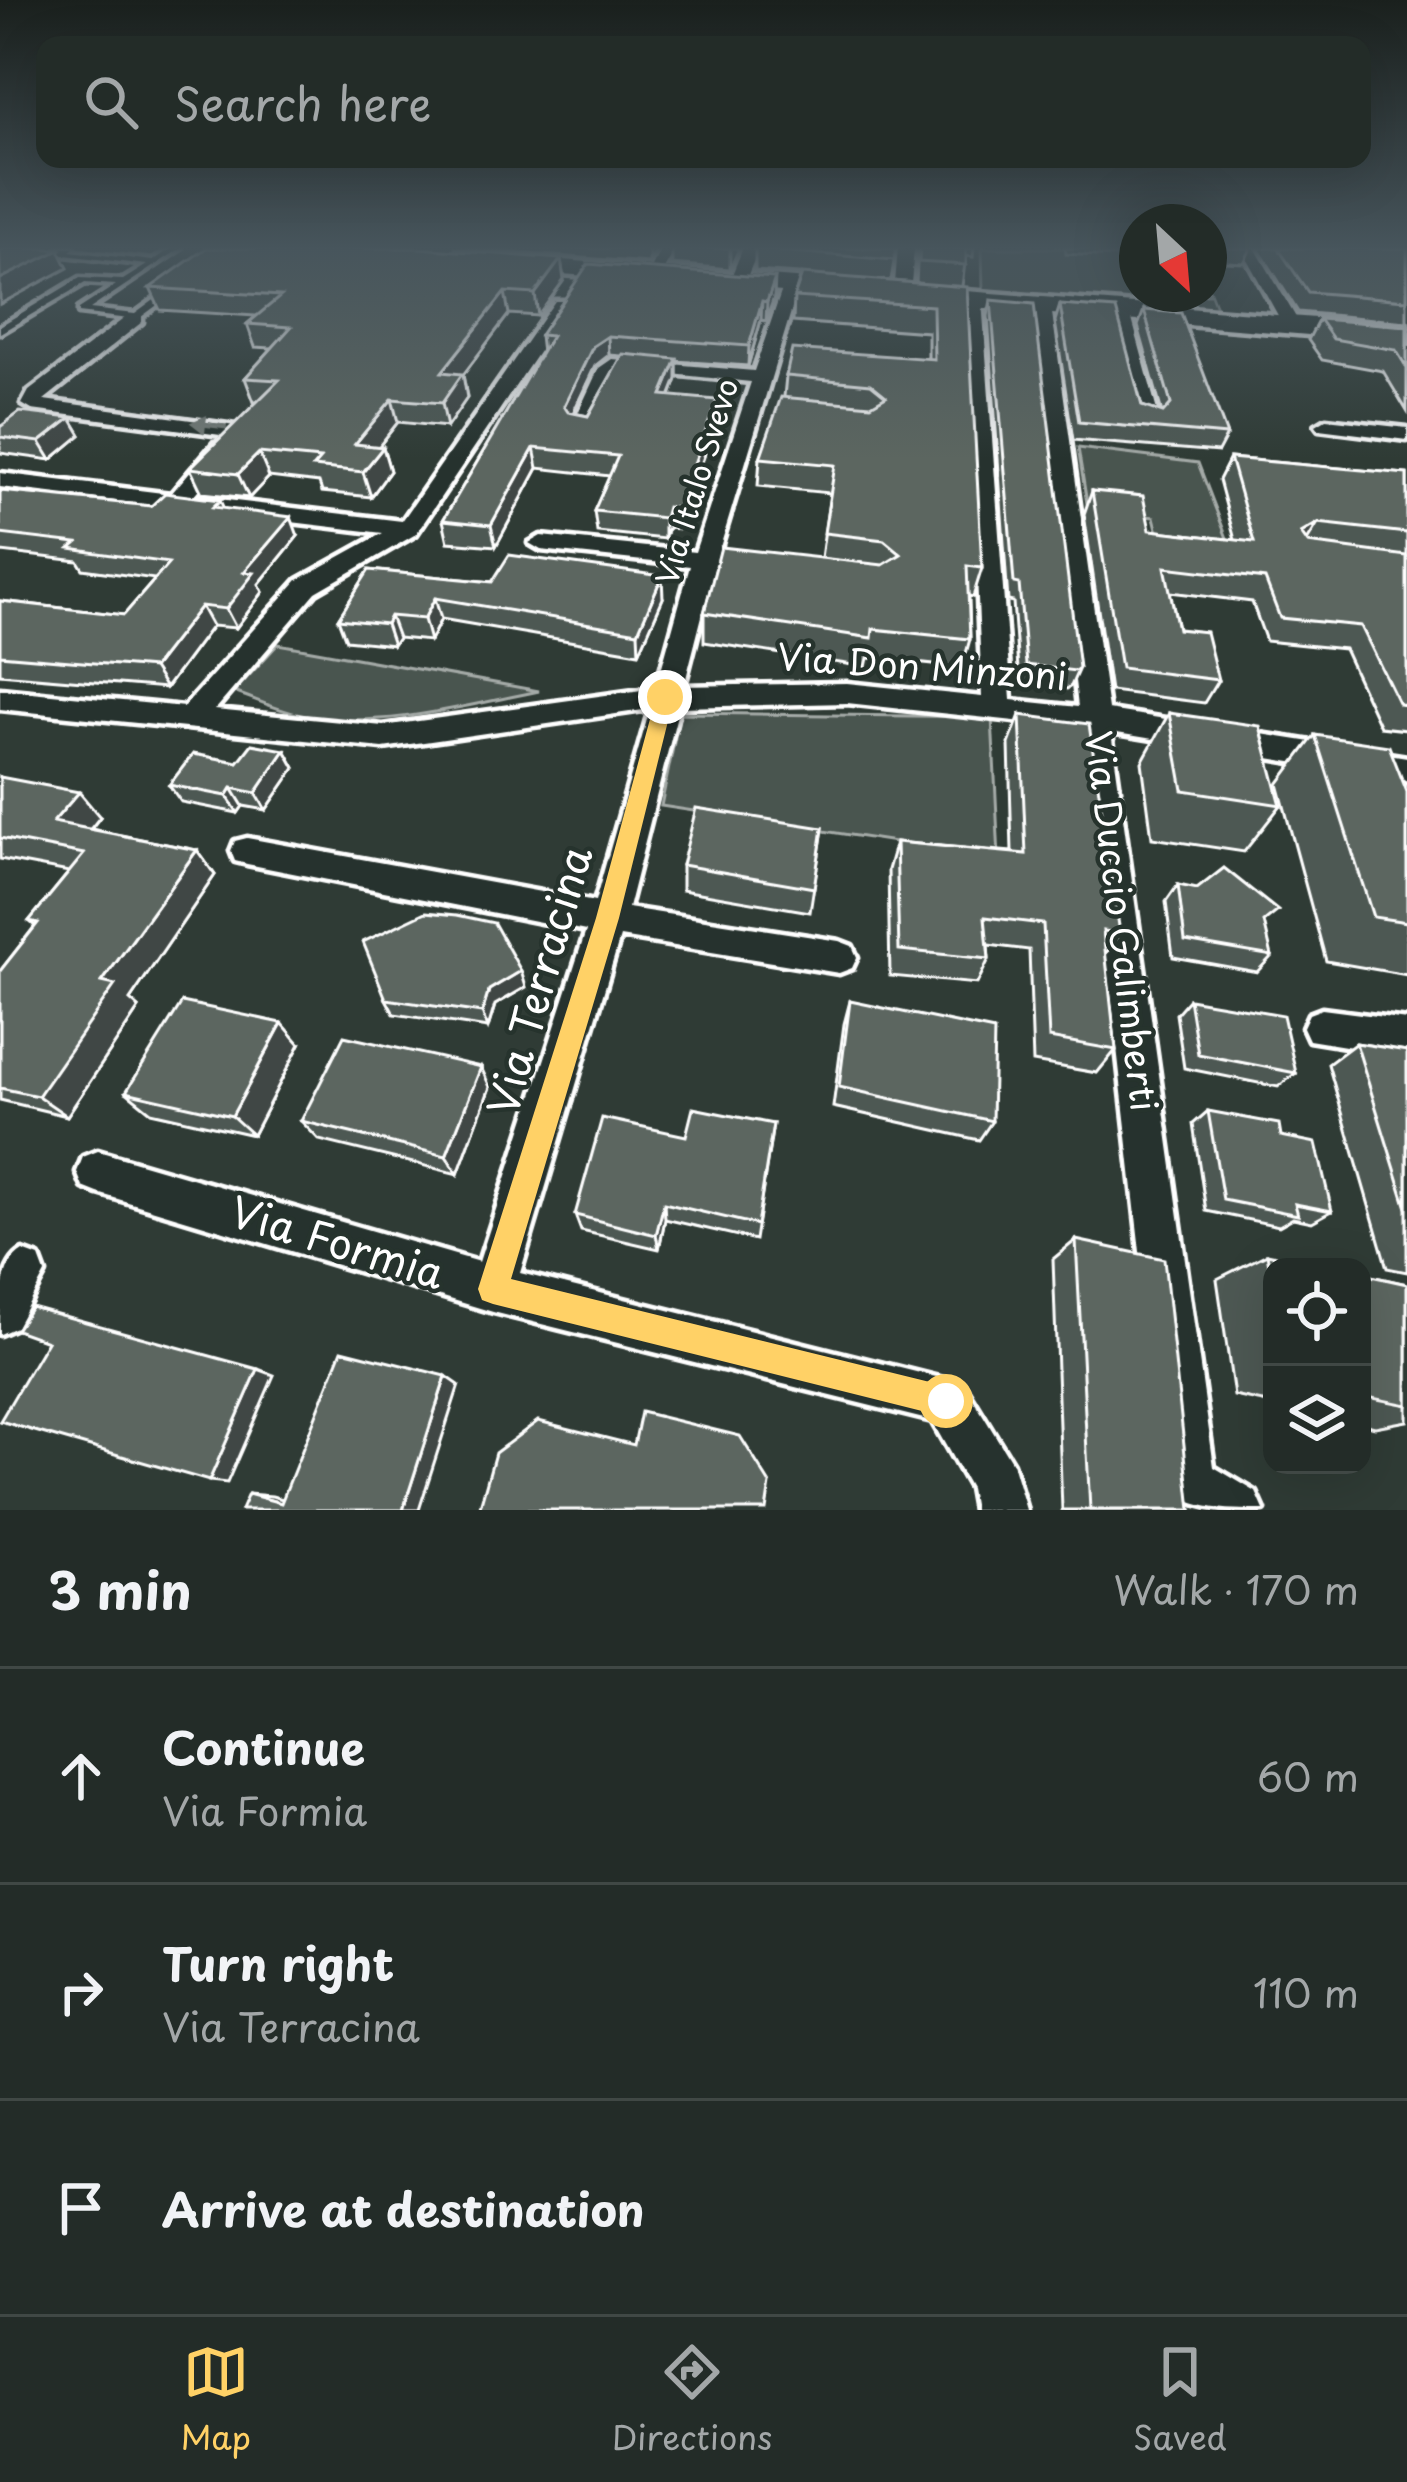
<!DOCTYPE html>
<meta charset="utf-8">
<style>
body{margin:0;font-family:"Playpen Sans",sans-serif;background:#2b3430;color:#f1f3f6}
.controls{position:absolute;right:36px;bottom:36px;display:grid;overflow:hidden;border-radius:24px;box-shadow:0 12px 48px #0002}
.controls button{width:108px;height:108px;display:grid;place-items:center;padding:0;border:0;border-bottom:3px solid #404845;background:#232c28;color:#f1f3f6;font:60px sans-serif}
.compass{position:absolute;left:1119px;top:204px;width:108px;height:108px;border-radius:50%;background:#232c28;box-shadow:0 12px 48px #0002;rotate:154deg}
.stop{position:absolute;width:36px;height:36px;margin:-27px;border:9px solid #ffd166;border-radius:50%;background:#fff}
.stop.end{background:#ffd166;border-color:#fff;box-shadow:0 3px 12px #0008}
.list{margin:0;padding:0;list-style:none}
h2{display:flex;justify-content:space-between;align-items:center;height:156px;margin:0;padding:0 48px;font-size:51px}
h2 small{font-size:39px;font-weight:400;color:#a3a7a8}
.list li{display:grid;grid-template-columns:78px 1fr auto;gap:36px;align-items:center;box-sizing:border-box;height:216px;padding:0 48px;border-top:3px solid #404845}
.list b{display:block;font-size:45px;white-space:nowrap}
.list p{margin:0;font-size:39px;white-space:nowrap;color:#a3a7a8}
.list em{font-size:39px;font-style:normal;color:#a3a7a8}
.icon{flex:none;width:66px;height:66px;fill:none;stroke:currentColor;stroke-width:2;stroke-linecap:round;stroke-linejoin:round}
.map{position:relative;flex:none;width:1407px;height:1510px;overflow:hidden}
.search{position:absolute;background:#232c28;box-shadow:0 12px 48px #0002;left:36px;right:36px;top:36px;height:132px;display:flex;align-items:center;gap:30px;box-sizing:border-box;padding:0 42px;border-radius:24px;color:#a3a7a8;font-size:45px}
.sheet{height:804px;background:#232c28}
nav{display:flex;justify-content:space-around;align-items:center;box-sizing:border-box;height:168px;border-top:3px solid #404845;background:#232c28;font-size:33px;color:#a3a7a8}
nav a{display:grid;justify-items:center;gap:6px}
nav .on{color:#ffd166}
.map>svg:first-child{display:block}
.green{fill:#4a544f;stroke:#a4aaa7;stroke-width:3}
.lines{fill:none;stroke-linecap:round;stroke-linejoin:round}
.service-casing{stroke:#fff;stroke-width:9}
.minor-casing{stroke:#fff;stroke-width:9}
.primary-casing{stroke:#fff;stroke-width:9}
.service{fill:#26332d;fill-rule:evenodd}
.minor{fill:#26332d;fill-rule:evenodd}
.primary{fill:#26332d;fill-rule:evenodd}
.wall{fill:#4e5853;stroke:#fff;stroke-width:3;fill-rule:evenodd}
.shaded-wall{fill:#404744;stroke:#fff;stroke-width:3}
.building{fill:#5b6661;stroke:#fff;stroke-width:3}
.oneway{fill:#727a76}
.route{fill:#ffd166}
.labels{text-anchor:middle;stroke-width:9;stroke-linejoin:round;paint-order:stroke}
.far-street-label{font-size:30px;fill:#fff;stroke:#26332d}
.street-label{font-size:36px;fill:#fff;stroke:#26332d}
.near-street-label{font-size:42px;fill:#fff;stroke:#26332d}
</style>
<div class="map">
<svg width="1407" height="1510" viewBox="0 0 1407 1510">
<rect width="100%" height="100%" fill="#2f3b35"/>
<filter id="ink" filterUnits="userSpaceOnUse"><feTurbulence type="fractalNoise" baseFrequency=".00833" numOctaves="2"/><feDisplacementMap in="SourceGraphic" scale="24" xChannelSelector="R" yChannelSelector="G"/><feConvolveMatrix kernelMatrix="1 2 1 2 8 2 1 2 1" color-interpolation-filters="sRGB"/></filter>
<g filter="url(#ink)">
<g class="green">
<path d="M 982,248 L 1137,248 L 1137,294 L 1209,294 L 1209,289 L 1216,307 L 983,292 Z"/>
<path d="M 1078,448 L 1198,463 L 1235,559 L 1163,552 L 1154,517 L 1088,510 Z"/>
<path d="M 278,644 L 539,691 C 464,706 384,729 306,716 C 282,712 257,700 234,692 Z"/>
<path d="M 680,713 L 992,717 L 999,858 L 661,806 Z"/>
</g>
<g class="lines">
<g class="service-casing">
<path id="service" d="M 64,248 L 74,248 L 70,251 L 153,261 L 172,248 L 181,248 L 90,309 L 135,314 L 168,290 L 175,292 L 137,320 L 79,313 L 79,309 L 116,285 L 85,283 L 0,333 L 0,326 L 80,278 L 123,280 L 147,265 L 57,254 L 57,250 Z"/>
</g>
<g class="minor-casing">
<g id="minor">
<path d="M 661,248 L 676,248 L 659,278 L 647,278 Z"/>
<path d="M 743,248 L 759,248 L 745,282 L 737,287 L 729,282 Z"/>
<path d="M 898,248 L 914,248 L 910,295 L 902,300 L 894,295 Z"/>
<path d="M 1241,248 L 1255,248 L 1301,326 L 1298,330 L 1286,330 Z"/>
<path d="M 785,281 L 799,285 L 718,554 L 732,562 L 714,569 L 684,686 L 847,683 L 982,697 L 966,300 L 974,295 L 982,300 L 1011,700 L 1078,707 L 1033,306 L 1042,301 L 1051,306 L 1108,710 L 1407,757 L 1407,781 L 1111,732 L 1214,1467 L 1256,1492 L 1264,1510 C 1227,1510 1182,1510 1166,1482 L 1081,728 L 847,703 L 679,707 L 628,908 L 839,941 L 852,946 L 857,957 L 852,968 L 839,973 L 620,937 L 520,1273 L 964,1384 L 1012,1463 L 1026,1510 L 974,1510 L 970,1488 L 932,1421 L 493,1312 L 98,1193 L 83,1187 L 77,1172 L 83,1157 L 98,1151 L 479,1262 L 586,931 L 247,864 L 235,861 L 231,851 L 235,841 L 247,838 L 595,902 L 650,709 L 383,748 L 0,709 L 0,689 L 184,707 L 298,580 L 383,533 L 0,487 L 0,473 L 171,494 L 221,435 L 32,410 L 22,404 L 29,391 L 130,314 L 142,314 L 142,322 L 44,400 L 243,427 L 243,435 L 193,496 L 402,521 L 555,301 L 567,301 L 570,305 L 416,534 L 316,592 L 215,710 L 383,726 L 656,688 L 690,566 L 541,550 L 529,543 L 541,536 L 695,552 L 751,382 L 622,369 L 588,432 L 571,428 L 599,368 L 612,359 L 754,371 Z"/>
<path d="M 1121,307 L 1130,312 L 1160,422 L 1157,426 L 1140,422 L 1112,312 Z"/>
<path d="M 1326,419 L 1407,428 L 1407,440 L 1319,429 L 1316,425 Z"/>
<path d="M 1322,1009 L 1407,1020 L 1407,1056 L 1309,1040 L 1303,1027 L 1309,1014 Z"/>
<path d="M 23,1251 L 39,1257 L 45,1273 L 16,1327 L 0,1334 C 0,1302 0,1264 23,1251 Z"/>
</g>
</g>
<g class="primary-casing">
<path id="primary" d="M 497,255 L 1407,325 L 1407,343 L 488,268 L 484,263 Z"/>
</g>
<use href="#service" class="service"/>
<use href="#minor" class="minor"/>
<use href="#primary" class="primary"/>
</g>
<g class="wall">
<path d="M 454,248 L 656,248 L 649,263 Z"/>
<path d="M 672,248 L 739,248 L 730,269 L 672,264 Z"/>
<path d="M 896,248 L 891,281 L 916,283 L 918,248 L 974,248 L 973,257 L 966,256 L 962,286 L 982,568 L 973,597 L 969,596 L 970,639 L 962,668 L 868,658 L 866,667 L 704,642 L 704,613 L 821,558 L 830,493 L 758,486 L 760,458 L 784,397 L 786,376 L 928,358 L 928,332 L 793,322 L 794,297 L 801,274 L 755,271 L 755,249 Z"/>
<path d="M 1065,248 L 1117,248 L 1114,257 L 1066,254 Z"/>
<path d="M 1209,248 L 1251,248 L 1244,263 L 1209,261 Z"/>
<path d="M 1258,248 L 1407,248 L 1407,322 L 1298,312 Z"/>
<path d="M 561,259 L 564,280 L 538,316 L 509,314 L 463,375 L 467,398 L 447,427 L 398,422 L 379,446 L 383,447 L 390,471 L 371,497 L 322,492 L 319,483 L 269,477 L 249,498 L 202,493 L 190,468 L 257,402 L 254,402 L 245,378 L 272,348 L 255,347 L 247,324 L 256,316 L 160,310 L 150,288 Z"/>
<path d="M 774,297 L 766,321 L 761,320 L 748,366 L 677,361 L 677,379 L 671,396 L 717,420 L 678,529 L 668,528 L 664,539 L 597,532 L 594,511 L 610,476 L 538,468 L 496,546 L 448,542 L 443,520 L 542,352 L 540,335 ZM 609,355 L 622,356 L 588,416 L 573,413 L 595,366 Z"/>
<path d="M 991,300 L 1079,668 L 1071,686 L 1067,689 L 1019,683 L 1013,602 L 1008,601 L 988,316 Z"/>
<path d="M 1060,305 L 1142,406 L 1162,413 L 1138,326 L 1144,310 L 1227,435 L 1218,452 L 1073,440 L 1055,321 Z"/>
<path d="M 1319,319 L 1407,326 L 1407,411 L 1383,371 L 1322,360 L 1308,340 Z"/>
<path d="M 71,418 L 81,435 L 51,460 L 0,453 L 0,427 Z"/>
<path d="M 1230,458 L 1407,474 L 1407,730 L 1380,727 L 1344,649 L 1266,641 L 1252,602 L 1170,592 L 1178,629 L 1218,680 L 1204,703 L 1110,691 L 1084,514 L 1092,491 L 1150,530 L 1235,540 L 1219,480 Z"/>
<path d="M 0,491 L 151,506 L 220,500 L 224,509 L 298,536 L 259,584 L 263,592 L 236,628 L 212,626 L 166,688 L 0,674 L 0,601 L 124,615 L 155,579 L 83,569 L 78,561 L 2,552 L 0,554 Z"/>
<path d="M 369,570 L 663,598 L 639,653 L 441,619 L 430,641 L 398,638 L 393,645 L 346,640 L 338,619 Z"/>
<path d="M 1169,713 L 1281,805 L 1244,852 L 1152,838 L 1142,762 Z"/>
<path d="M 1020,715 L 1120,933 L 1105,955 L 1116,1050 L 1097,1073 L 1033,1062 L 1029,950 L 988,945 L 989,959 L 977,984 L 890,976 L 888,870 L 896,842 L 1012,852 L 1009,744 Z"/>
<path d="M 1315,735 L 1407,792 L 1407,975 L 1326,961 L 1278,784 Z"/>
<path d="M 285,750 L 295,768 L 266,810 L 243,806 L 238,813 L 181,802 L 169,785 L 238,762 Z"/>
<path d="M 0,777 L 100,817 L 91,829 L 197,850 L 215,875 L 130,1000 L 139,1008 L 67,1116 L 0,1100 L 0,971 L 35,926 L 29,921 L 69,872 L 0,859 Z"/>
<path d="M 823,828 L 810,912 L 682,890 L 682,865 Z"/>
<path d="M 1178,885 L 1272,956 L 1257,972 L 1173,957 L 1166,902 Z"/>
<path d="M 526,987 L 495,1005 L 488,1028 L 394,1014 L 386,999 Z"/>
<path d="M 1189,999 L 1296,1073 L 1278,1087 L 1184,1068 L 1176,1014 Z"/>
<path d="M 850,1001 L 992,1121 L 979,1140 L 833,1107 L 844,1024 Z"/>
<path d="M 1356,1043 L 1407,1051 L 1407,1272 L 1387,1268 L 1328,1064 Z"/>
<path d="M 300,1044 L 253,1135 L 151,1112 L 126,1092 Z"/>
<path d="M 490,1087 L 458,1174 L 319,1140 L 301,1121 Z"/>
<path d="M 1208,1111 L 1281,1136 L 1332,1211 L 1312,1222 L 1293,1218 L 1279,1226 L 1206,1211 L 1193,1124 Z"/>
<path d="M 773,1124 L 755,1240 L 665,1219 L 659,1249 L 581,1231 L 575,1215 L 686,1136 Z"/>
<path d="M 1076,1240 L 1191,1510 L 1062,1510 L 1053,1259 Z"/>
<path d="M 1267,1254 L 1272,1267 L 1272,1404 L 1234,1396 L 1217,1279 Z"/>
<path d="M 1362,1274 L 1407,1284 L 1407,1421 L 1375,1427 L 1362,1424 Z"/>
</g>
<g class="shaded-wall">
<path d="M 649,248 L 656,248 L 649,263 Z"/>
<path d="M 730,248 L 739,248 L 730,269 Z"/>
<path d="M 59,250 L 68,268 L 0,304 L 0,279 Z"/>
<path d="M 561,259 L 564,280 L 538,316 L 535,294 Z"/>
<path d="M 775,278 L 774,297 L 766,321 L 767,302 Z"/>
<path d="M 505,292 L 509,314 L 463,375 L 467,398 L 447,427 L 442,403 L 442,372 Z"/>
<path d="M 762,301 L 761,320 L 748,366 L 749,346 Z"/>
<path d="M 608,336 L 609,355 L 595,366 L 567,426 L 564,406 L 593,346 Z"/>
<path d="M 677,359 L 677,379 L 663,415 L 662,395 Z"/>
<path d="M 392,399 L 398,422 L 362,468 L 355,444 Z"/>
<path d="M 717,400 L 717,420 L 678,529 L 678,508 Z"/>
<path d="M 71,418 L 81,435 L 51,460 L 40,442 Z"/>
<path d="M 383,447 L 390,471 L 371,497 L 363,472 Z"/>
<path d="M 534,448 L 538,468 L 496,546 L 491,525 Z"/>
<path d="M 259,453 L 269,477 L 249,498 L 238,474 Z"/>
<path d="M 667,507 L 668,528 L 664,539 L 664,518 Z"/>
<path d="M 291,517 L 298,536 L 259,584 L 263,592 L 236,628 L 226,609 L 244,572 Z"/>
<path d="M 1318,523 L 1304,546 L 1301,533 Z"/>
<path d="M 662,576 L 663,598 L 639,653 L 638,632 Z"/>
<path d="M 435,598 L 441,619 L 430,641 L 424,619 Z"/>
<path d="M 201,606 L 212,626 L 166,688 L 153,668 Z"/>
<path d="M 390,616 L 398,638 L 393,645 L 386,624 Z"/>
<path d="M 285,750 L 295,768 L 266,810 L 256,793 Z"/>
<path d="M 232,788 L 243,806 L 238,813 L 227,796 Z"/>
<path d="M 79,792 L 100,817 L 76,847 L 53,822 Z"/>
<path d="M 197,850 L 215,875 L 130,1000 L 139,1008 L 67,1116 L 38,1096 L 102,982 Z"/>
<path d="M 521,971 L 526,987 L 495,1005 L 488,1028 L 482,1013 L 489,990 Z"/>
<path d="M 282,1023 L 300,1044 L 253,1135 L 232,1116 Z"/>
<path d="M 481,1067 L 490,1087 L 458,1174 L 446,1156 Z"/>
<path d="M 664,1203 L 665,1219 L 659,1249 L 656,1235 Z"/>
<path d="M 258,1369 L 274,1375 L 227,1483 L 209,1481 Z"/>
<path d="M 446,1376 L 459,1385 L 419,1510 L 403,1510 Z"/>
<path d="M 248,1494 L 272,1496 L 304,1505 L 281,1503 Z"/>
</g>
<g class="building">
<path d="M 5,248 L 43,248 L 59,250 L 0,279 L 0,250 Z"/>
<path d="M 206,248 L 419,248 L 561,259 L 535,294 L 505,292 L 442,372 L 462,374 L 442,403 L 392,399 L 355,444 L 383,447 L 363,472 L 313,467 L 320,459 L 259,453 L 238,474 L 190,468 L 279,380 L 245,378 L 291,327 L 247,324 L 281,296 L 150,288 Z"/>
<path d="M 756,248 L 896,248 L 894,260 L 755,249 Z"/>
<path d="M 920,248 L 966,248 L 966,265 L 919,262 Z"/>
<path d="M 1278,248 L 1407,248 L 1407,300 L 1308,292 Z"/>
<path d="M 588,264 L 775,278 L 767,302 L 762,301 L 749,346 L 608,336 L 593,346 L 564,406 L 568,412 L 588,416 L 623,354 L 677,359 L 662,395 L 717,400 L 678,508 L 667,507 L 664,518 L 594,511 L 618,456 L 534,448 L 491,525 L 443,520 L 551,336 L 540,335 Z"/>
<path d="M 802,274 L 967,287 L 982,568 L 967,566 L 970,639 L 873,629 L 872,638 L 704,613 L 721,547 L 883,565 L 901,554 L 884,540 L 824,533 L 835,465 L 760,458 L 781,397 L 871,405 L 886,396 L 871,384 L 786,376 L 792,349 L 934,359 L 933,306 L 794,297 Z"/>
<path d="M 991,300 L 1034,304 L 1079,668 L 1075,671 L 1026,665 L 1019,584 L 1014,583 Z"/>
<path d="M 1060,305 L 1116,309 L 1142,406 L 1163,413 L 1171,404 L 1144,310 L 1181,313 L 1227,435 L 1079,422 Z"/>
<path d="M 1319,319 L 1407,326 L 1407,368 L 1396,350 L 1333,339 Z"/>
<path d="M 20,412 L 71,418 L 40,442 L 0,437 L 0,427 Z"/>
<path d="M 1230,458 L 1407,474 L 1407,533 L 1318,523 L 1301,533 L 1308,543 L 1407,556 L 1407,705 L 1399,704 L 1361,626 L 1280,618 L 1265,579 L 1165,567 L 1178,629 L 1206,632 L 1218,680 L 1121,668 L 1092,491 L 1143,496 L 1150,530 L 1254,542 Z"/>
<path d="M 0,491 L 151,506 L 165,493 L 220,500 L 213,507 L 291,517 L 244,572 L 254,573 L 226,609 L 201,606 L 153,668 L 0,655 L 0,601 L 124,615 L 169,563 L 70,549 L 77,543 L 0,534 Z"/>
<path d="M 509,555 L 662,576 L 638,632 L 435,598 L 424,619 L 390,616 L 386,624 L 338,619 L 369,570 L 492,582 Z"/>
<path d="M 1169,713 L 1260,726 L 1281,805 L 1183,790 Z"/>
<path d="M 1020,715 L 1089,724 L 1120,933 L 1103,931 L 1116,1050 L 1049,1038 L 1043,924 L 985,917 L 989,959 L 899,950 L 896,842 L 1026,854 Z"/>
<path d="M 1315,735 L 1389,746 L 1407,792 L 1407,922 L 1373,917 Z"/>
<path d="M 252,744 L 285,750 L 256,793 L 232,788 L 227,796 L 169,785 L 193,754 L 238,762 Z"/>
<path d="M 0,777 L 79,792 L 53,822 L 197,850 L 102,982 L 115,985 L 38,1096 L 0,1088 L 0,971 L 38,923 L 29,921 L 84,854 L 0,838 Z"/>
<path d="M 696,808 L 823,828 L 814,888 L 682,865 Z"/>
<path d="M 1224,868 L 1278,911 L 1264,922 L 1272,956 L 1185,941 L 1178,885 L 1197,889 Z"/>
<path d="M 426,912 L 457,915 L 494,923 L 521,971 L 489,990 L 482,1013 L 386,999 L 363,942 Z"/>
<path d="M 1189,999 L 1283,1015 L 1296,1073 L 1198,1054 Z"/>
<path d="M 850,1001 L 994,1031 L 992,1121 L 839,1087 Z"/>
<path d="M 182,1002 L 282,1023 L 232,1116 L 126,1092 Z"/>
<path d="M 344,1036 L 481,1067 L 446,1156 L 301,1121 Z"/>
<path d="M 1356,1043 L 1407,1051 L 1407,1208 Z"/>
<path d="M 693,1108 L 773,1124 L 757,1225 L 664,1203 L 656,1235 L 575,1215 L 602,1118 L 686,1136 Z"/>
<path d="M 1208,1111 L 1279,1124 L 1281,1136 L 1316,1143 L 1332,1211 L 1295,1204 L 1298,1215 L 1223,1200 Z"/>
<path d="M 1076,1240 L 1164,1259 L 1191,1510 L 1090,1510 Z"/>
<path d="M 1267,1254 L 1329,1267 L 1272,1267 L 1272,1283 Z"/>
<path d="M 1362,1274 L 1407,1284 L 1407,1405 L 1362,1396 Z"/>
<path d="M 31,1307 L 258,1369 L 209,1481 L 0,1421 L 47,1341 L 16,1330 Z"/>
<path d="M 342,1350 L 446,1376 L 403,1510 L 241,1510 L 248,1494 L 281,1503 Z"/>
<path d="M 641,1412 L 740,1436 L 770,1484 L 766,1510 L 479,1510 L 495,1453 L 538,1421 L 634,1445 Z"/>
</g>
<defs><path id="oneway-solid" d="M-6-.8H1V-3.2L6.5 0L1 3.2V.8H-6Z" transform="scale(3)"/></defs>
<use class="oneway" href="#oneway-solid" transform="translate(209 425) rotate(-173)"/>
</g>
<linearGradient id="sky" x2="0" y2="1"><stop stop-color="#1a201d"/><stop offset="0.54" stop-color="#47555c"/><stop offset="1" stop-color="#47555c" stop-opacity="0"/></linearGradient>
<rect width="1407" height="459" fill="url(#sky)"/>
<path class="route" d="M 665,690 L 674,697 L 619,918 L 511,1279 L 946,1386 L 958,1390 L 962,1401 L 958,1412 L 946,1417 L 493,1304 L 482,1300 L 478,1289 L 596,918 L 656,697 Z"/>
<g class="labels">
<g class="far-street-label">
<text transform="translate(698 482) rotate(-73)" y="10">Via Italo Svevo</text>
</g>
<g class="street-label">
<text transform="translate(922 667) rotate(4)" y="13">Via Don Minzoni</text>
<text transform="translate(1121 921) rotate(83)" y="13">Via Duccio Galimberti</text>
</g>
<g class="near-street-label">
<text transform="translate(540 981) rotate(-74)" y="15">Via Terracina</text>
<text transform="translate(337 1243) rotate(17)" y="15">Via Formia</text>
</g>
</g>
</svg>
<div class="controls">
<button><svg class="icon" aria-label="locate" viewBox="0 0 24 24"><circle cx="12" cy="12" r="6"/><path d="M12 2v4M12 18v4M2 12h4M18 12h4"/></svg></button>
<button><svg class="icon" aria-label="layers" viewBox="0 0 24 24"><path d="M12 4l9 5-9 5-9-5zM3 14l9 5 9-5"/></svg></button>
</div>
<svg class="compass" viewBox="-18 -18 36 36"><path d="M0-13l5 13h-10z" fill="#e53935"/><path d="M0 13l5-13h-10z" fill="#a3a7a8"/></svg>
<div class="stop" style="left:946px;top:1401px"></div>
<div class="stop end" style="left:665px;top:697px"></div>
<div class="search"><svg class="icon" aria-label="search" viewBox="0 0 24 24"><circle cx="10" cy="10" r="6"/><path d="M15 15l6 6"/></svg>Search here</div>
</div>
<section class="sheet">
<h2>3 min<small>Walk · 170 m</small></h2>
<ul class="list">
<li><svg class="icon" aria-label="ahead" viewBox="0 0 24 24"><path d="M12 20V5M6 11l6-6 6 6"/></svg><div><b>Continue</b><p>Via Formia</p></div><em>60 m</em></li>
<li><svg class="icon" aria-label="right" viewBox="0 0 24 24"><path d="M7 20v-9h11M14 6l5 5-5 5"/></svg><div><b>Turn right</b><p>Via Terracina</p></div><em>110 m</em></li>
<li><svg class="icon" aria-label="arrive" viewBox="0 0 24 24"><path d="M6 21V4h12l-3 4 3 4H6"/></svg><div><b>Arrive at destination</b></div></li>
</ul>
</section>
<nav>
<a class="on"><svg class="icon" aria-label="map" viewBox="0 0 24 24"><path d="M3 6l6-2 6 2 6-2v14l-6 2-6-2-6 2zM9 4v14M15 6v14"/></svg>Map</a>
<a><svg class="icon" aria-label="directions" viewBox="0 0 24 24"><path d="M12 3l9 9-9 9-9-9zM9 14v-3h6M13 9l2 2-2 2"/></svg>Directions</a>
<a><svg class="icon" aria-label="saved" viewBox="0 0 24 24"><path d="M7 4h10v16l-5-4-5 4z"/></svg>Saved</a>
</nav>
